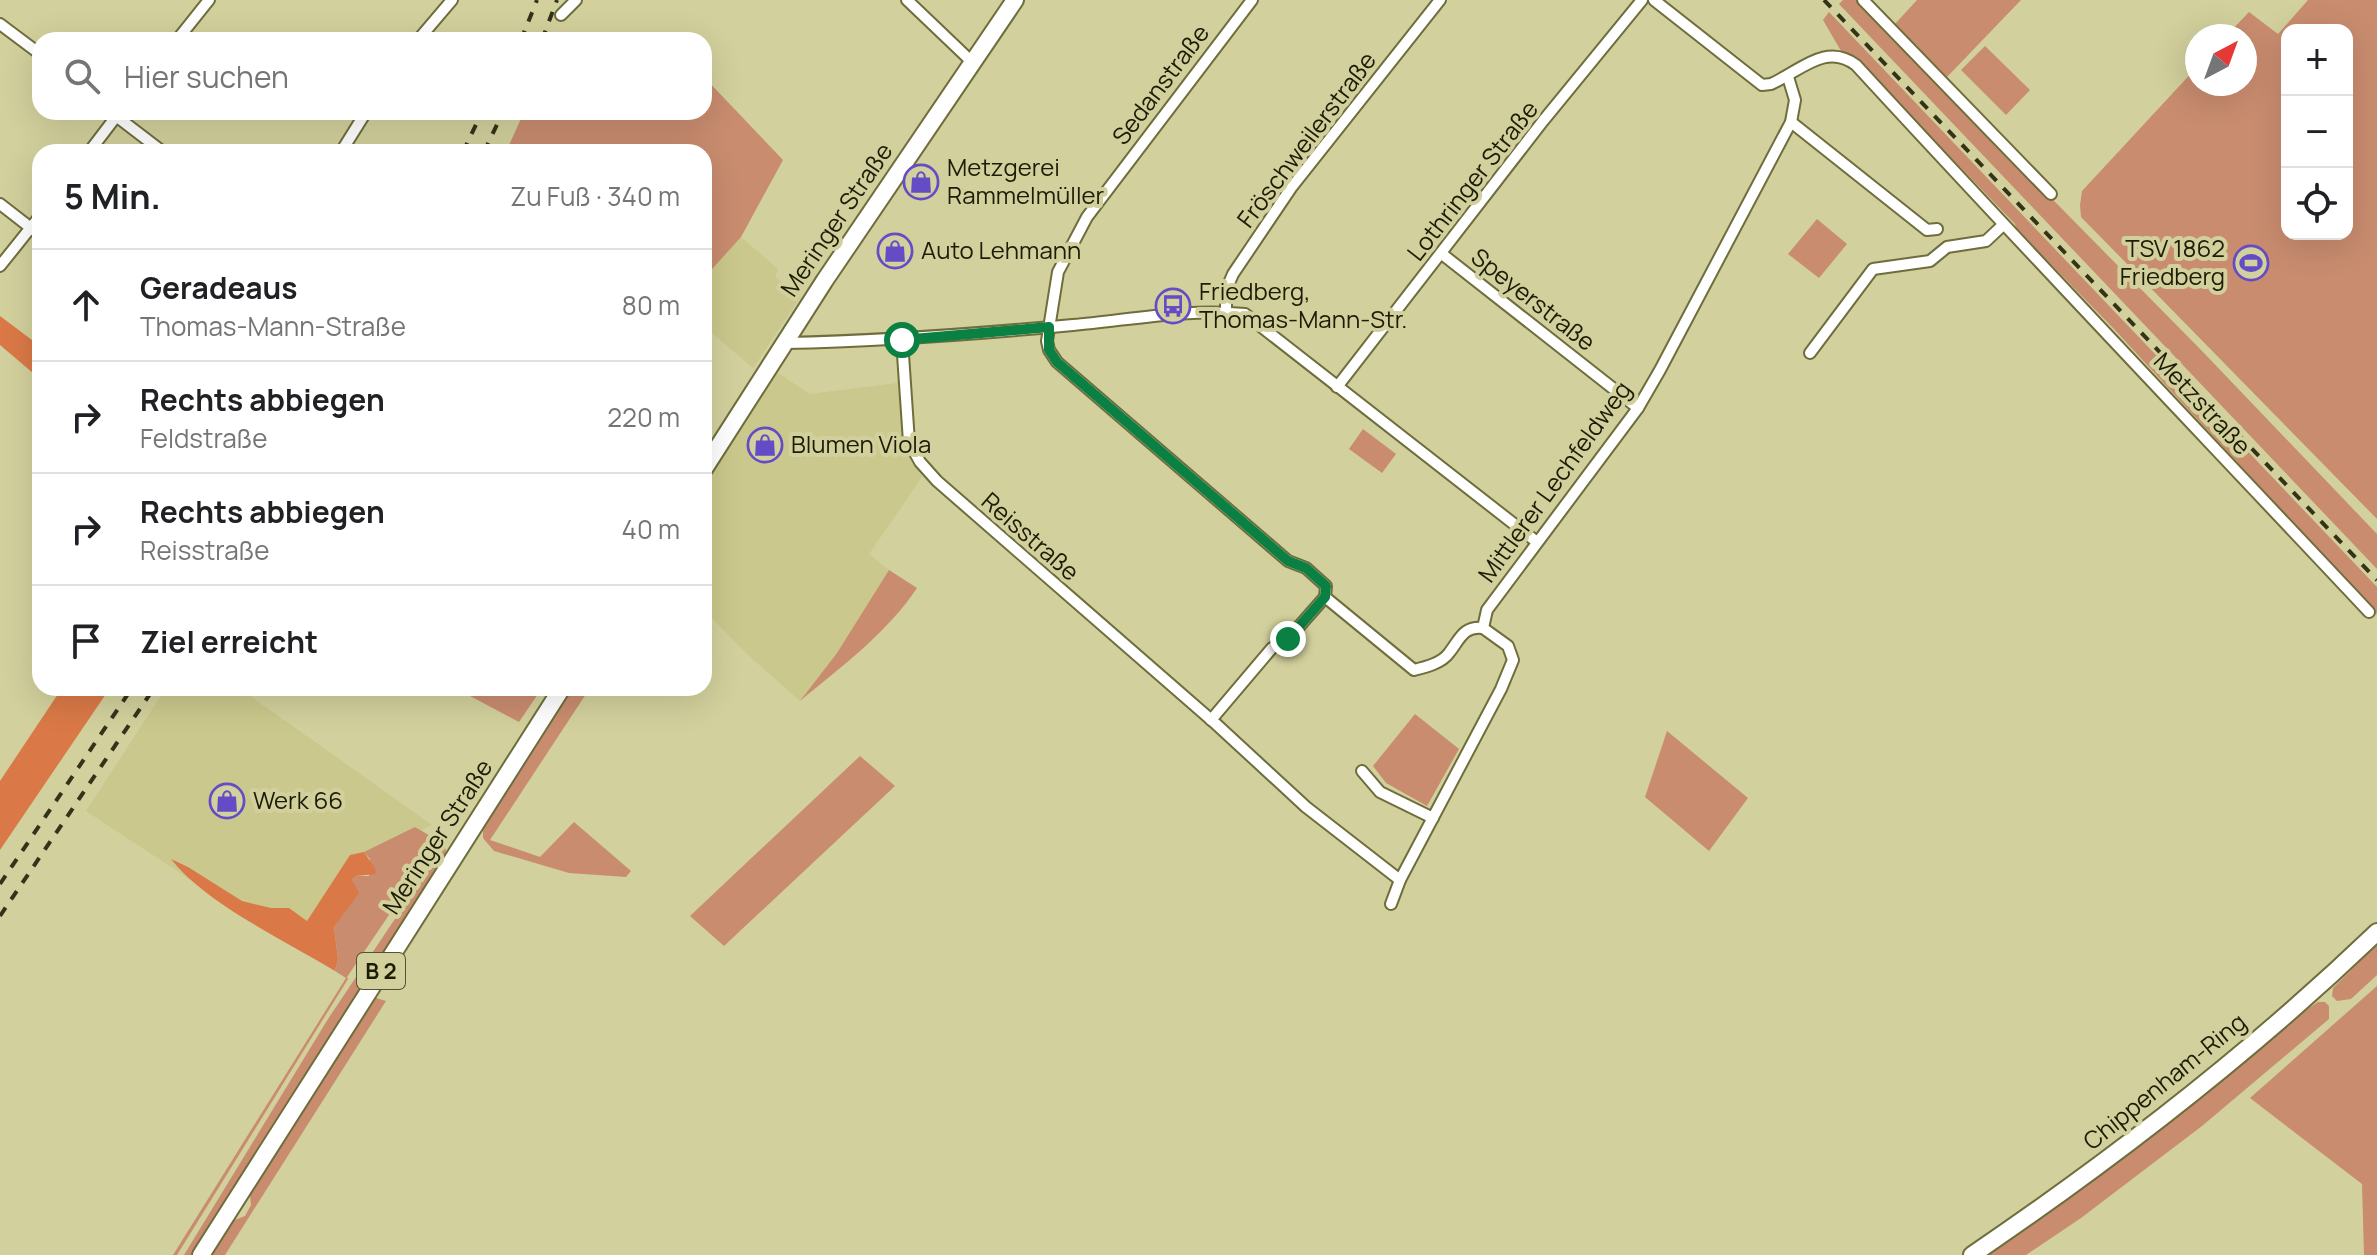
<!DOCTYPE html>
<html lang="de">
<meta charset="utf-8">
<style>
body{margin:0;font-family:Manrope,sans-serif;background:#f6f6f6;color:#202124}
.controls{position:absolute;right:24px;top:24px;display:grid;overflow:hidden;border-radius:16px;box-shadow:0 8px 32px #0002}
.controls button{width:72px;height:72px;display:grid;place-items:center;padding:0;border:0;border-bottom:2px solid #e0e0e0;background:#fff;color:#202124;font:40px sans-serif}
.compass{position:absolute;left:2185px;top:24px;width:72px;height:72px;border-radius:50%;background:#fff;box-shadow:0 8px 32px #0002;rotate:41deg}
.stop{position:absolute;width:24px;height:24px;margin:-18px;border:6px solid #0b8043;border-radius:50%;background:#fff}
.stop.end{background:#0b8043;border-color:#fff;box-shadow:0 2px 8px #0008}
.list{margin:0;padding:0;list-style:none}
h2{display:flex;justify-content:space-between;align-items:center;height:104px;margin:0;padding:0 32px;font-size:34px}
h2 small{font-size:26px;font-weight:400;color:#757577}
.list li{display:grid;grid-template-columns:52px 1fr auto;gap:24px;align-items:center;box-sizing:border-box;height:112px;padding:0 32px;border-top:2px solid #e0e0e0}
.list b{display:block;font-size:30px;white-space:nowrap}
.list p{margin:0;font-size:26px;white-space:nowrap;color:#757577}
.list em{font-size:26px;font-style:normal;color:#757577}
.icon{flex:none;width:44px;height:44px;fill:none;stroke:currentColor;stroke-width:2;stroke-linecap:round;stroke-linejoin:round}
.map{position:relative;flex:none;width:2377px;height:1255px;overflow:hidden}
.search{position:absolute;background:#fff;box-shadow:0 8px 32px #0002;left:32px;top:32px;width:680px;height:88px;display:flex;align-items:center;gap:20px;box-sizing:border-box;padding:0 28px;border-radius:24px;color:#757577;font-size:30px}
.panel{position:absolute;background:#fff;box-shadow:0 8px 32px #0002;left:32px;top:144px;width:680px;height:552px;border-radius:24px}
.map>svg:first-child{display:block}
.built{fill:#cac88c}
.green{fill:#c98c6f;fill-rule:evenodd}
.forest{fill:#da7947}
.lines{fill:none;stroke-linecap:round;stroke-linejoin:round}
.street-casing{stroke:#6e6d3c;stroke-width:14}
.primary-casing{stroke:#6e6d3c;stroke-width:20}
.street{stroke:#fff;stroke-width:10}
.primary{stroke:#fff;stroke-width:16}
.rail{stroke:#34331a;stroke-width:4;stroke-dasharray:10 10;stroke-linecap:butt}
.route{stroke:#0b8043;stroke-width:10}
.labels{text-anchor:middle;stroke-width:8;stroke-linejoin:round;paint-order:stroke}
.shield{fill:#d2d09c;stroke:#535234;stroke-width:2}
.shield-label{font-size:22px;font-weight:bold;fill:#1d1c07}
.street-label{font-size:24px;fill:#1d1c07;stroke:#d2d09c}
.poi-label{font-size:24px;fill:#1d1c07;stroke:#d2d09c;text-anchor:start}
</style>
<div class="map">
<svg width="2377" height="1255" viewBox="0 0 2377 1255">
<rect width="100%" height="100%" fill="#d2d09c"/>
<g class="built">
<path d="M 741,237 L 778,269 L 775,277 L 801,296 L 753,368 L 704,326 L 704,278 Z"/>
<path d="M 778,373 L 810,394 L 898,383 L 903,440 L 922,477 L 869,554 L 889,570 L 837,653 L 800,701 L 746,653 L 704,610 L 704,484 Z"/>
<path d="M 166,688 L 239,688 L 432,825 L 350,865 L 293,947 L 86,811 Z"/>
</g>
<g class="green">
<path d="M 1843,0 L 1856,0 L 2203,352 L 2377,534 L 2377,569 L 1839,4 Z"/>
<path d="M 1917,0 L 2021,0 L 1947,77 L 1894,25 Z"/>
<path d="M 2308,0 L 2377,0 L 2377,519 L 2081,217 L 2080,205 L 2082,191 L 2197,67 L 2197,84 L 2245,84 L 2245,36 L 2226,36 L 2249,12 L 2278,34 ZM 2287,30 L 2347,30 L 2347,234 L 2287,234 Z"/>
<path d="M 1829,12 L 2377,587 L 2377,614 L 2114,329 L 2037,250 L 2017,235 L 2015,224 L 1853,56 L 1841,51 L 1823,20 Z"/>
<path d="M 1985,46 L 2030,90 L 2006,115 L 1961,70 Z"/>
<path d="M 704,77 L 783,160 L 741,237 L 704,278 L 704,152 L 506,152 L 524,112 L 553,112 L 556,114 L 559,112 L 704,112 Z"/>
<path d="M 1817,219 L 1847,244 L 1819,278 L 1788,254 Z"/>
<path d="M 1363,429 L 1396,454 L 1382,473 L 1349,449 Z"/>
<path d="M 889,570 L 917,588 C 887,633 841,667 800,701 L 837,653 Z"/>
<path d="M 455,688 L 542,688 L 519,722 Z"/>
<path d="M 571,688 L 590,688 L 490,840 L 540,857 L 574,822 L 631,871 L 626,877 L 569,873 L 494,851 L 483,838 L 483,825 Z"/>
<path d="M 1415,714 L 1459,749 L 1427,806 L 1386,783 L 1373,766 Z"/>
<path d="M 1667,731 L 1748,798 L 1709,851 L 1645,797 Z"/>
<path d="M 860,756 L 895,786 L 724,946 L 690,916 Z"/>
<path d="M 415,827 L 439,841 L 437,844 L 347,977 L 348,979 L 177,1255 L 173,1255 L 346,978 L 335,971 L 338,959 L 334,927 L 354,886 L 352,880 L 356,876 L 369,876 L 370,859 L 364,852 Z"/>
<path d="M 443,847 L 446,849 L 445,855 L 214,1221 L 192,1255 L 184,1255 L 328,1019 Z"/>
<path d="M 2377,944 L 2377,975 L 2351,999 L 2337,1001 L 2332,996 L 2333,988 Z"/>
<path d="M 2377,986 L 2377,1255 L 2364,1255 L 2362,1184 L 2250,1098 Z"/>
<path d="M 373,997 L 386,1001 L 225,1255 L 210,1255 L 232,1221 L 245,1216 L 251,1205 L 250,1195 Z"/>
<path d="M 2318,1002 L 2325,1002 L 2329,1006 L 2329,1019 L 2202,1126 L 2081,1218 L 2026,1255 L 1985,1255 L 2161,1130 L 2295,1017 Z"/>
</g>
<g class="forest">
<path d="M 0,316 L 40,346 L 40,379 L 0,345 Z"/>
<path d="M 62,688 L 110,688 L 0,850 L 0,781 Z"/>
<path d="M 364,852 L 375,868 L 376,874 L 356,876 L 352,880 L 359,893 L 334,927 L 338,959 L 335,971 C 286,941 206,904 171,859 L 188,867 L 242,901 L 271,908 L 289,908 L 307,921 L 350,855 Z"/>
</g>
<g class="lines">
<g class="street-casing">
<g id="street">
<path d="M 907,0 L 972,62"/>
<path d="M 1252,0 L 1087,217 L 1058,272 L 1047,341 L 1049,350 L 1057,362 L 1288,561 L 1306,568 L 1326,586 L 1325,597 L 1414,670 C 1426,667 1442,663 1449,653 C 1460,639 1463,626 1483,628"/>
<path d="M 1654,0 L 1762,85 L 1771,84 C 1800,71 1826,42 1856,65 C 2025,249 2198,430 2369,612"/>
<path d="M 1863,0 L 2051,194"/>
<path d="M 561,15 L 576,0"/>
<path d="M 0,24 L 40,54"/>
<path d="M 177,40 L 209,0"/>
<path d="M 418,40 L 452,0"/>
<path d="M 116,116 L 163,152"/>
<path d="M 1791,122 L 1927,230 L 1937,229"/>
<path d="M 89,152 L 118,114"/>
<path d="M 341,152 L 366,112"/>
<path d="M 0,204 L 40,235"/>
<path d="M 1442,254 L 1638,408"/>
<path d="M 0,266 L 40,216"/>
<path d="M 1226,312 L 1226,290 L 1233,274 L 1291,188 L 1440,0"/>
<path d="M 902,340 L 909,442 L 920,462 L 937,481 L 1216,724 L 1306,807 L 1400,880"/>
<path d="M 785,343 C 881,341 977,334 1073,325 C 1129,320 1189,308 1245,314 L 1537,542"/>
<path d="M 1810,353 L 1873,269 L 1930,261 L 1947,247 L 1986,241 L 2003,225"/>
<path d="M 1337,387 L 1543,121 L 1642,0"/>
<path d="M 1211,720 L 1272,648 L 1288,639 L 1325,597"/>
<path d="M 1362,771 L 1380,792 L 1433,818"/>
<path d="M 1391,904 L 1400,880 L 1501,689 L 1513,660 L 1508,646 L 1483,628 L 1487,610 L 1638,408 L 1660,370 L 1791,122 L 1795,100 L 1788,77"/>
</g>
</g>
<g class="primary-casing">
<g id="primary">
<path d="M 704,469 L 825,280 L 1015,0"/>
<path d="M 201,1255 L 562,688"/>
<path d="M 1972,1255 C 2115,1158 2252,1052 2377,932"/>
</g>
</g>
<use href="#street" class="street"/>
<use href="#primary" class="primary"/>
<g class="rail">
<path d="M 1824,0 L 2377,580"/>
<path d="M 521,40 L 537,0"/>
<path d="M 542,40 L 557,0"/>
<path d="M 463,152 L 482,112"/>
<path d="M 484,152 L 503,112"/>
<path d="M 0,884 L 132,688"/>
<path d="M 0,916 L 154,688"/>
</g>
</g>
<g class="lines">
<path class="route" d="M 902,340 L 1049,327 L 1049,350 L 1057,362 L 1288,561 L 1306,568 L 1326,586 L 1325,597 L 1288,639"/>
</g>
<defs>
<g id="shop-ring" transform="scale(1.8)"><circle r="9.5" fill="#d2d09c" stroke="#634cc5" stroke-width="1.5"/><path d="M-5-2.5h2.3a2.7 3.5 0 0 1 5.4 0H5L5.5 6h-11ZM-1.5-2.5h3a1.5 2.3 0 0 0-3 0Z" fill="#634cc5"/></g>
<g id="stadium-ring" transform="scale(1.8)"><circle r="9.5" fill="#d2d09c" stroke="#634cc5" stroke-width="1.5"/><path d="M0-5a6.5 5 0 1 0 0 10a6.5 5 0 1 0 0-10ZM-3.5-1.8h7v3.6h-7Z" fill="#634cc5"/></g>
<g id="bus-ring" transform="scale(1.8)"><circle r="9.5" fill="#d2d09c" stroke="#634cc5" stroke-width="1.5"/><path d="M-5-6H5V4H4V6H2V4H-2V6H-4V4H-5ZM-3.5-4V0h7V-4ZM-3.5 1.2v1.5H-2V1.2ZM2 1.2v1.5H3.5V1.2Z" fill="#634cc5"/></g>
</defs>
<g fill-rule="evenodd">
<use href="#shop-ring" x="921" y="182"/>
<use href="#shop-ring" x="895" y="251"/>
<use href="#stadium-ring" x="2251" y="263"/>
<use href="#bus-ring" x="1173" y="306"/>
<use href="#shop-ring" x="765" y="445"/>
<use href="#shop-ring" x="227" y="801"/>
</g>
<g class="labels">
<rect class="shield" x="357" y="953" width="48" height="36" rx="6"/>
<g class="shield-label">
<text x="381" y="979">B 2</text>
</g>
<g class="street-label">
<text transform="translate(1161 85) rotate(-53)" y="8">Sedanstraße</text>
<text transform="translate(1307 140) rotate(-53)" y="8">Fröschweilerstraße</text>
<text transform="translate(1473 181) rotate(-52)" y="8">Lothringer Straße</text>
<text transform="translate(837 220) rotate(-56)" y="8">Meringer Straße</text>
<text transform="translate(1533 300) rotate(38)" y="8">Speyerstraße</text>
<text transform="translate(2202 404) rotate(47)" y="8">Metzstraße</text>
<text transform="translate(1555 482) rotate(-54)" y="8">Mittlerer Lechfeldweg</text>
<text transform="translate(1030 537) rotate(41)" y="8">Reisstraße</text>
<text transform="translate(438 837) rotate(-57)" y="8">Meringer Straße</text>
<text transform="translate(2165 1082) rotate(-39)" y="8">Chippenham-Ring</text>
</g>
<g class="poi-label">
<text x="947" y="176">Metzgerei<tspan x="947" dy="28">Rammelmüller</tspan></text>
<text x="2225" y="257" text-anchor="end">TSV 1862<tspan x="2225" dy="28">Friedberg</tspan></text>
<text x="921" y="259">Auto Lehmann</text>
<text x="1199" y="300">Friedberg,<tspan x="1199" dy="28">Thomas-Mann-Str.</tspan></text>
<text x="791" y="453">Blumen Viola</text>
<text x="253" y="809">Werk 66</text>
</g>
</g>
</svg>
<div class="controls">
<button>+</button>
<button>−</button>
<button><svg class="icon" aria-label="locate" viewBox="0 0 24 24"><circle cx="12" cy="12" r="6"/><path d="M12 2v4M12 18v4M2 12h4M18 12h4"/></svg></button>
</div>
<svg class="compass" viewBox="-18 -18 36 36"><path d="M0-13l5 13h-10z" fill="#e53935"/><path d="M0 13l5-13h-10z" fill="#757577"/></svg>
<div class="stop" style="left:902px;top:340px"></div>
<div class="stop end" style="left:1288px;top:639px"></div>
<div class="search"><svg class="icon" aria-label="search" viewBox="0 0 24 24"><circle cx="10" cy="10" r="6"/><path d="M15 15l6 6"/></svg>Hier suchen</div>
<section class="panel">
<h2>5 Min.<small>Zu Fuß · 340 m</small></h2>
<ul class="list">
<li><svg class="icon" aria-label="ahead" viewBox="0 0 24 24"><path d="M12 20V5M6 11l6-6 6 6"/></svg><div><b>Geradeaus</b><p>Thomas-Mann-Straße</p></div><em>80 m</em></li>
<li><svg class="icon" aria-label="right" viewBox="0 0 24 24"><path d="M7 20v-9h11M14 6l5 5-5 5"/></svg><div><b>Rechts abbiegen</b><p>Feldstraße</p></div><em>220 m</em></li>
<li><svg class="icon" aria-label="right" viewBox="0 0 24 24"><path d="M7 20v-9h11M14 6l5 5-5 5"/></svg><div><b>Rechts abbiegen</b><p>Reisstraße</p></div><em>40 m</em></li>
<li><svg class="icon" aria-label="arrive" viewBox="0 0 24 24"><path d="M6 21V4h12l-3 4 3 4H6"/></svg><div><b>Ziel erreicht</b></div></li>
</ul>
</section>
</div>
